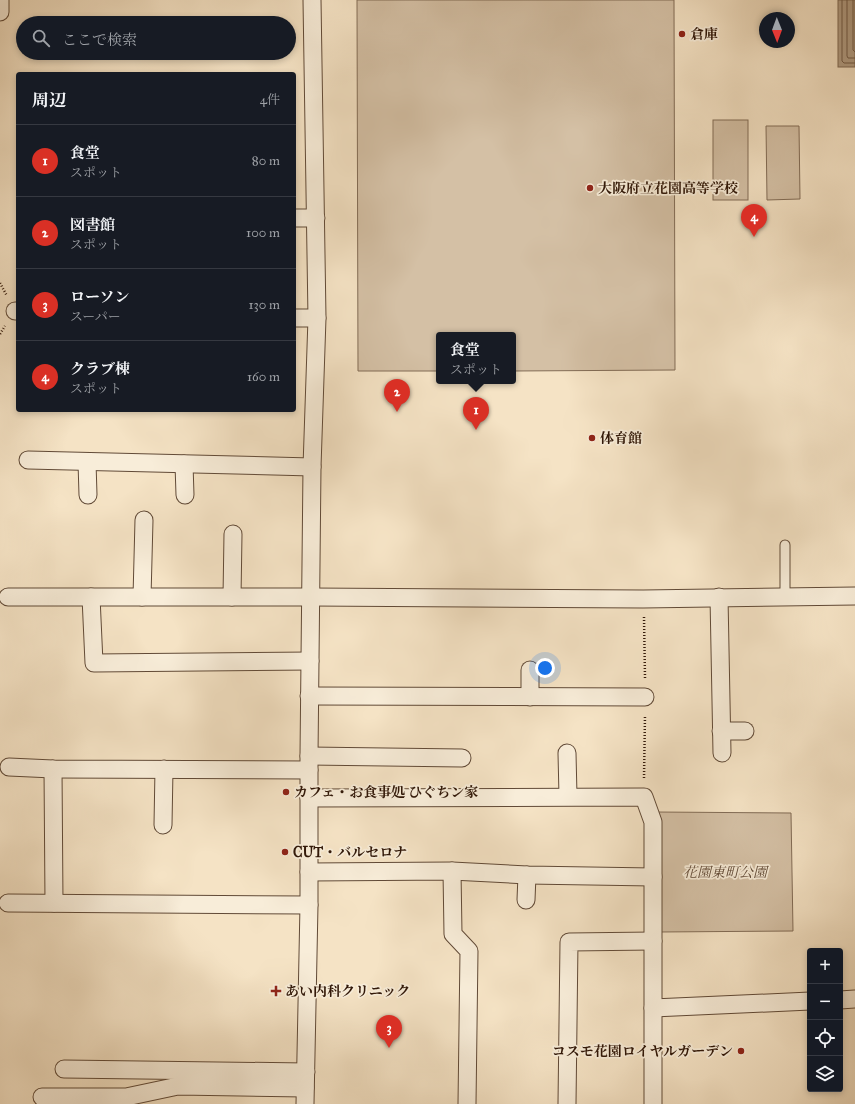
<!DOCTYPE html>
<html lang="ja">
<meta charset="utf-8">
<style>
body{margin:0;font-family:"IM FELL Great Primer","Noto Serif JP",serif;background:#242831;color:#f1f3f6}
.controls{position:absolute;right:12px;bottom:12px;display:grid;overflow:hidden;border-radius:4px;box-shadow:0 2px 6px #0003}
.controls button{width:36px;height:36px;display:grid;place-items:center;padding:0;border:0;border-bottom:1px solid #363941;background:#171b24;color:#f1f3f6;font:20px sans-serif}
.compass{position:absolute;left:759px;top:12px;width:36px;height:36px;border-radius:50%;background:#171b24;box-shadow:0 2px 6px #0003;rotate:179deg}
.you{position:absolute;left:545px;top:668px;width:14px;height:14px;margin:-10px;border:3px solid #fff;border-radius:50%;background:#1a73e8;box-shadow:0 0 0 6px #1a73e833}
.badge{display:grid;place-items:center;width:26px;height:26px;border-radius:50%;background:#d93025;color:#fff;font-size:13px;font-weight:700}
.pin{position:absolute;translate:-50% -33px;filter:drop-shadow(0 1px 2px #0008)}
.pin::after{content:'';position:absolute;top:21px;width:14px;height:12px;background:inherit;clip-path:polygon(0 0,100% 0,50% 100%)}
.popup{position:absolute;left:436px;top:332px;width:80px;height:52px;box-sizing:border-box;display:grid;place-content:center;border-radius:4px;background:#171b24;filter:drop-shadow(0 1px 3px #0005);font-size:13px;white-space:nowrap;color:#9ea1a6}
.popup b{font-size:15px;color:#f1f3f6}
.popup::after{content:'';position:absolute;left:50%;top:100%;margin-left:-8px;border:8px solid transparent;border-top-color:#171b24}
.list{margin:0;padding:0;list-style:none}
h2{display:flex;justify-content:space-between;align-items:center;height:52px;margin:0;padding:0 16px;font-size:17px}
h2 small{font-size:13px;font-weight:400;color:#9ea1a6}
.list li{display:grid;grid-template-columns:26px 1fr auto;gap:12px;align-items:center;box-sizing:border-box;height:72px;padding:0 16px;border-top:1px solid #363941}
.list b{display:block;font-size:15px;white-space:nowrap}
.list p{margin:0;font-size:13px;white-space:nowrap;color:#9ea1a6}
.list em{font-size:13px;font-style:normal;color:#9ea1a6}
.icon{flex:none;width:22px;height:22px;fill:none;stroke:currentColor;stroke-width:2;stroke-linecap:round;stroke-linejoin:round}
.map{position:relative;flex:none;width:855px;height:1104px;overflow:hidden}
.search{position:absolute;background:#171b24;box-shadow:0 2px 6px #0003;left:16px;top:16px;width:280px;height:44px;display:flex;align-items:center;gap:10px;box-sizing:border-box;padding:0 14px;border-radius:22px;color:#9ea1a6;font-size:15px}
.panel{position:absolute;background:#171b24;box-shadow:0 2px 6px #0003;left:16px;top:72px;width:280px;height:340px;border-radius:4px}
.map>svg:first-child{display:block}
.green{fill:#d4c0a5;stroke:#826c56}
.water{fill:#b29e85;stroke:#7e6853}
.lines{fill:none;stroke-linecap:round;stroke-linejoin:round}
.shore{stroke:#715a46;stroke-width:1}
.lane-casing{stroke:#614a37;stroke-width:11}
.street-casing{stroke:#614a37;stroke-width:19}
.path{stroke:#301708;stroke-width:2.5;stroke-dasharray:1 2;stroke-linecap:butt}
.lane{stroke:#f8edd9;stroke-width:9}
.street{stroke:#f8edd9;stroke-width:17}
.poi-dot{fill:#8f2418;stroke:#f8edd9;stroke-width:1.5}
.labels{text-anchor:middle;stroke-width:3.5;stroke-linejoin:round;paint-order:stroke}
.poi-label{font-size:14px;font-weight:bold;fill:#301708;stroke:#f8edd9;text-anchor:start}
.park-label{font-size:14px;font-style:italic;fill:#614a37;stroke:#f8edd9}
</style>
<div class="map">
<svg width="855" height="1104" viewBox="0 0 855 1104">
<rect width="100%" height="100%" fill="#f5e3c5"/>
<filter id="stains"><feTurbulence type="fractalNoise" baseFrequency=".005" numOctaves="4"/><feColorMatrix values="0 0 0 0 .2 0 0 0 0 .09 0 0 0 0 .02 0 0 0 .5 -.17"/></filter>
<radialGradient id="worn" r=".72"><stop offset=".6" stop-color="#630" stop-opacity="0"/><stop offset="1" stop-color="#630" stop-opacity=".3"/></radialGradient>
<g class="green">
<path d="M 357,0 L 674,0 L 675,370 L 513,371 L 513,335 L 439,335 L 439,371 L 358,371 Z"/>
<rect x="713" y="120" width="35" height="80"/>
<path d="M 766,126 L 799,126 L 800,199 L 767,200 Z"/>
<path d="M 656,812 L 791,813 L 793,931 L 659,932 Z"/>
</g>
<rect class="water" x="838" y="0" width="17" height="67"/>
<g class="lines">
<g class="shore">
<path d="M 842,0 L 842,61 L 844,63 L 855,63"/>
<path d="M 847,0 L 847,56 L 848,58 L 855,58"/>
<path d="M 853,0 L 853,50 L 855,52"/>
</g>
<g class="lane-casing">
<path id="lane" d="M 785,545 L 785,597"/>
</g>
<g class="street-casing">
<g id="street">
<path d="M 0,12 L 0,0"/>
<path d="M 294,218 L 316,218"/>
<path d="M 15,311 L 18,311"/>
<path d="M 294,318 L 317,318"/>
<path d="M 28,460 L 312,467"/>
<path d="M 87,462 L 88,495"/>
<path d="M 184,464 L 185,495"/>
<path d="M 8,597 L 311,597 L 643,599 L 855,596"/>
<path d="M 91,597 L 94,663 L 310,661"/>
<path d="M 142,597 L 144,520"/>
<path d="M 232,597 L 233,534"/>
<path d="M 719,597 L 722,753"/>
<path d="M 309,696 L 645,697"/>
<path d="M 530,697 L 530,670"/>
<path d="M 721,731 L 745,731"/>
<path d="M 567,753 L 568,796"/>
<path d="M 309,756 L 462,758"/>
<path d="M 9,767 L 53,769 L 309,770"/>
<path d="M 53,769 L 54,903"/>
<path d="M 309,798 L 644,797 L 653,822 L 653,1104"/>
<path d="M 163,825 L 164,769"/>
<path d="M 452,871 L 453,934 L 469,951 L 467,1104"/>
<path d="M 309,872 L 452,871 L 527,875 L 653,877"/>
<path d="M 526,900 L 527,875"/>
<path d="M 8,903 L 309,905"/>
<path d="M 840,1000 L 855,999"/>
<path d="M 653,1008 L 810,1001"/>
<path d="M 64,1069 L 306,1072"/>
<path d="M 42,1097 L 126,1097 L 178,1086 L 305,1088"/>
<path d="M 305,1104 L 309,905 L 309,756 L 312,467 L 317,318 L 312,0"/>
<path d="M 567,1104 L 569,942 L 653,941"/>
</g>
</g>
<g class="path">
<path d="M 0,283 L 7,296"/>
<path d="M 0,334 L 5,326"/>
<path d="M 644,617 L 645,678"/>
<path d="M 644,778 L 645,715"/>
</g>
<use href="#lane" class="lane"/>
<use href="#street" class="street"/>
</g>
<g class="poi-dot">
<circle cx="682" cy="34" r="4"/>
<circle cx="590" cy="188" r="4"/>
<circle cx="592" cy="438" r="4"/>
<circle cx="286" cy="792" r="4"/>
<circle cx="285" cy="852" r="4"/>
<path d="M274 985h4v4h4v4h-4v4h-4v-4h-4v-4h4z"/>
<circle cx="741" cy="1051" r="4"/>
</g>
<g class="labels">
<g class="poi-label">
<text x="690" y="39">倉庫</text>
<text x="598" y="193">大阪府立花園高等学校</text>
<text x="600" y="443">体育館</text>
<text x="294" y="797">カフェ・お食事処 ひぐちン家</text>
<text x="293" y="857">CUT・バルセロナ</text>
<text x="285" y="996">あい内科クリニック</text>
<text x="733" y="1056" text-anchor="end">コスモ花園ロイヤルガーデン</text>
</g>
<g class="park-label">
<text x="725" y="877">花園東町公園</text>
</g>
</g>
<rect width="100%" height="100%" filter="url(#stains)"/>
<rect width="100%" height="100%" fill="url(#worn)"/>
</svg>
<div class="controls">
<button>+</button>
<button>−</button>
<button><svg class="icon" aria-label="locate" viewBox="0 0 24 24"><circle cx="12" cy="12" r="6"/><path d="M12 2v4M12 18v4M2 12h4M18 12h4"/></svg></button>
<button><svg class="icon" aria-label="layers" viewBox="0 0 24 24"><path d="M12 4l9 5-9 5-9-5zM3 14l9 5 9-5"/></svg></button>
</div>
<svg class="compass" viewBox="-18 -18 36 36"><path d="M0-13l5 13h-10z" fill="#e53935"/><path d="M0 13l5-13h-10z" fill="#9ea1a6"/></svg>
<div class="you"></div>
<div class="pin badge" style="left:476px;top:430px">1</div>
<div class="popup"><b>食堂</b>スポット</div>
<div class="pin badge" style="left:397px;top:412px">2</div>
<div class="pin badge" style="left:389px;top:1048px">3</div>
<div class="pin badge" style="left:754px;top:237px">4</div>
<div class="search"><svg class="icon" aria-label="search" viewBox="0 0 24 24"><circle cx="10" cy="10" r="6"/><path d="M15 15l6 6"/></svg>ここで検索</div>
<section class="panel">
<h2>周辺<small>4件</small></h2>
<ul class="list">
<li><span class="badge">1</span><div><b>食堂</b><p>スポット</p></div><em>80 m</em></li>
<li><span class="badge">2</span><div><b>図書館</b><p>スポット</p></div><em>100 m</em></li>
<li><span class="badge">3</span><div><b>ローソン</b><p>スーパー</p></div><em>130 m</em></li>
<li><span class="badge">4</span><div><b>クラブ棟</b><p>スポット</p></div><em>160 m</em></li>
</ul>
</section>
</div>
